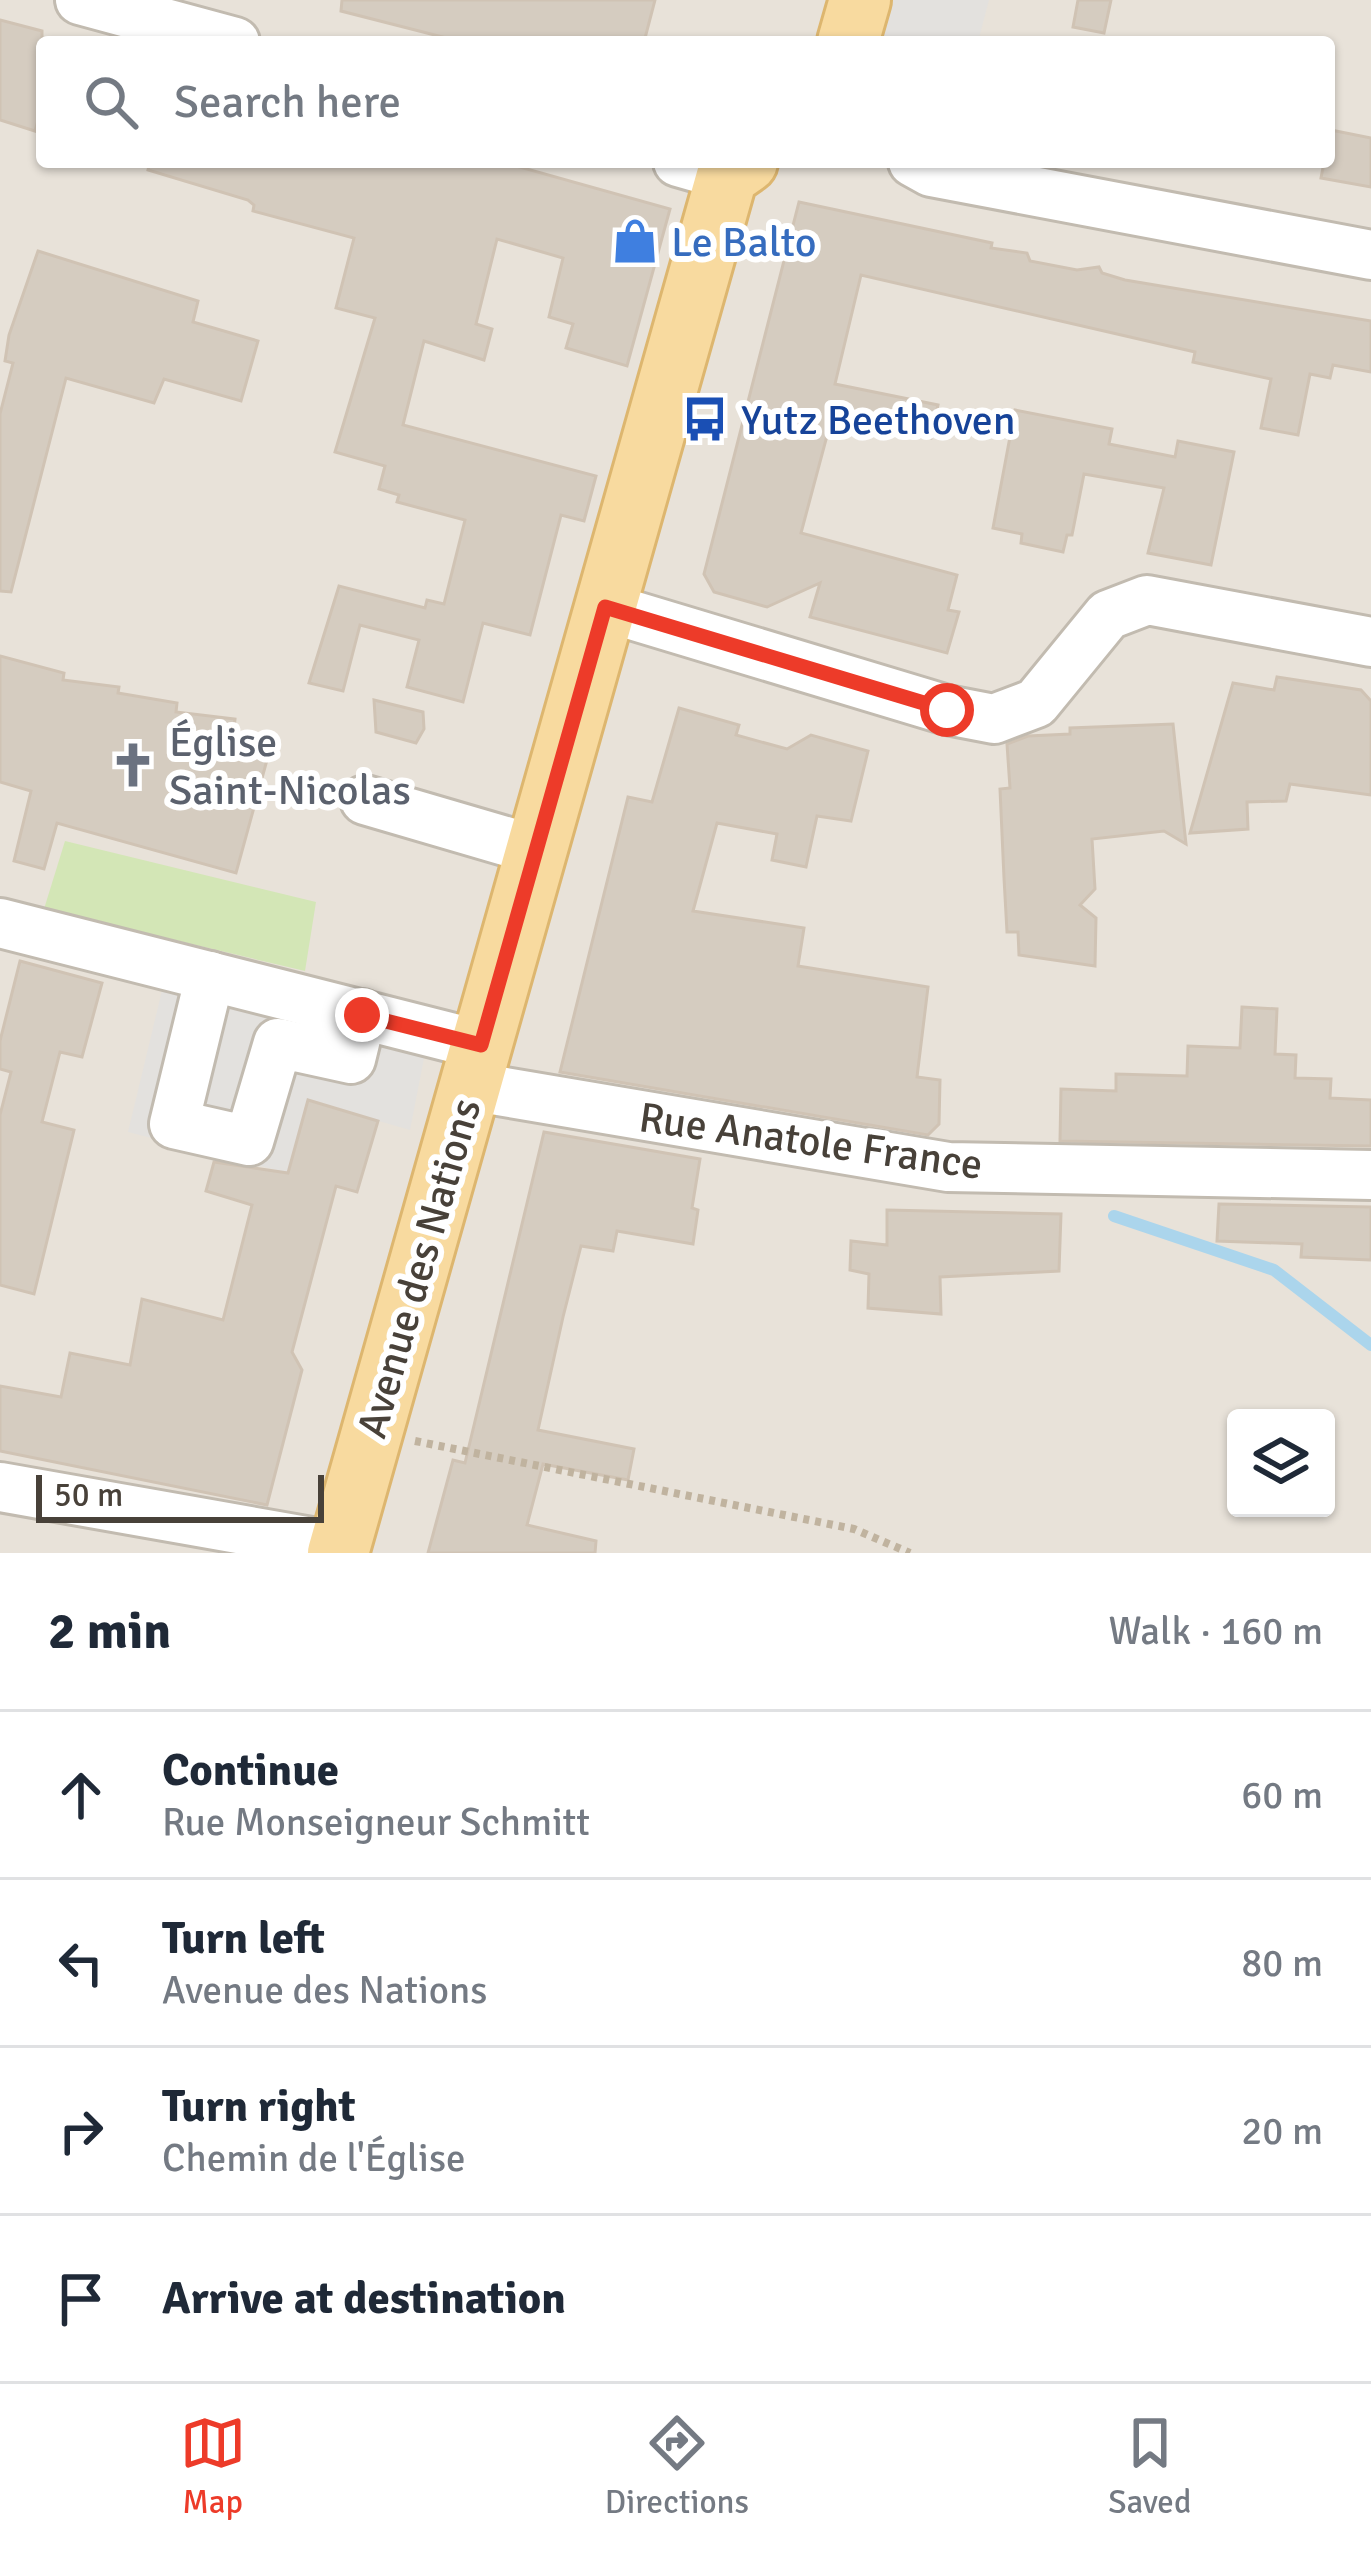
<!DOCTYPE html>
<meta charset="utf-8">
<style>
body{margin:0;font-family:Signika,sans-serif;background:#f6f6f7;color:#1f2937}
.controls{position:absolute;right:36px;bottom:36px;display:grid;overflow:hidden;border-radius:12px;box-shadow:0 3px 9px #0004}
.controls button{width:108px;height:108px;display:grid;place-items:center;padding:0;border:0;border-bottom:3px solid #e0e1e3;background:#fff;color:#1f2937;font:60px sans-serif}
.scale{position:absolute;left:36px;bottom:30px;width:288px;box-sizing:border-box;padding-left:12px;border:6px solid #484139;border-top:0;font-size:33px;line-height:42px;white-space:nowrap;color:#484139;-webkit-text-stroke:9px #fff;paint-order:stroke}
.stop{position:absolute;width:36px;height:36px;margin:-27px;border:9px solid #ed3b29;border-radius:50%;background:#fff}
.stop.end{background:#ed3b29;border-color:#fff;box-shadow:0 3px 12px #0008}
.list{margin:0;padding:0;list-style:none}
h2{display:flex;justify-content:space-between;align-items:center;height:156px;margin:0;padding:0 48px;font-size:51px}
h2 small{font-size:39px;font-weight:400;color:#747a83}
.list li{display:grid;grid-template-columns:78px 1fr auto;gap:36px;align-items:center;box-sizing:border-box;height:168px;padding:0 48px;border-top:3px solid #e0e1e3}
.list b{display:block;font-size:45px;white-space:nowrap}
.list p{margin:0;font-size:39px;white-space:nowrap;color:#747a83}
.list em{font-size:39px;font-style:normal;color:#747a83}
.icon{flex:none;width:66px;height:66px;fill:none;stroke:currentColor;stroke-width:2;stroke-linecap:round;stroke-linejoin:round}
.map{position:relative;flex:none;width:1371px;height:1553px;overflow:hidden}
.search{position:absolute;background:#fff;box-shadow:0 3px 9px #0004;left:36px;right:36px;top:36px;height:132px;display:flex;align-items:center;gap:30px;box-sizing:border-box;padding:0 42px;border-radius:12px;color:#747a83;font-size:45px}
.sheet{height:828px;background:#fff}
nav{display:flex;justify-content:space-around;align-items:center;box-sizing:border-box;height:168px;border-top:3px solid #e0e1e3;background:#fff;font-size:33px;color:#747a83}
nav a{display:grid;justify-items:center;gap:6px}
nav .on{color:#ed3b29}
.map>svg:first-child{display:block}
.residential{fill:#e8e2d9;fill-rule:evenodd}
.green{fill:#d3e6b6}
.parking{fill:#e3e1de}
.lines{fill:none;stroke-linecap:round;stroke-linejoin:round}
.stream{stroke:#abd5ec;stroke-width:12}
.building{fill:#d5ccc0;stroke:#d0c3b4;stroke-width:3}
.minor-casing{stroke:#c2bbb0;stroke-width:54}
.major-casing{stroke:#ddb66f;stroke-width:66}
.path{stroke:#c0b39f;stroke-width:8;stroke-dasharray:6 6;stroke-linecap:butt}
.minor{stroke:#fff;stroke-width:48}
.major{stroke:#f8da9f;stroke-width:60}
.route{stroke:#ed3b29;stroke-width:15}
.labels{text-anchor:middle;stroke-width:12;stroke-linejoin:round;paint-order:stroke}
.shop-label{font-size:42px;fill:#366cbe;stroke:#fff;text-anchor:start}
.transit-label{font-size:42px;fill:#164399;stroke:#fff;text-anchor:start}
.worship-label{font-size:42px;fill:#5b616d;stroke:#fff;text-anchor:start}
.street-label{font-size:42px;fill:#484139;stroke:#fff}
</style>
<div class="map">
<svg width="1371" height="1553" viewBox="0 0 1371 1553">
<rect width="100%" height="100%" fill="#f4f1ea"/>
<path class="residential" d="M 0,0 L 1371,0 L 1371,1553 L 0,1553 ZM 42,42 L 1329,42 L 1329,162 L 42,162 ZM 1236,1418 L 1326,1418 L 1326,1508 L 1236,1508 Z"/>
<path class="green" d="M 65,841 L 316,902 L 305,971 L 44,909 Z"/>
<g class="parking">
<path d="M 892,0 L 989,0 L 978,42 L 881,42 Z"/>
<path d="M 165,978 L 427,1043 L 410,1130 L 309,1101 L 288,1173 L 128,1132 Z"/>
</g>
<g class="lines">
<path class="stream" d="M 1114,1216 L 1274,1270 L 1371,1345"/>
</g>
<g class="building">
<path d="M 342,0 L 655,0 L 644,42 L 462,42 L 341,11 Z"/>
<path d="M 1078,0 L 1111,0 L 1104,33 L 1073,27 Z"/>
<path d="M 0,20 L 42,31 L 42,107 L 35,131 L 0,120 Z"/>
<path d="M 1331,130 L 1371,138 L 1371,187 L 1321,178 L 1324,162 L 1329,162 Z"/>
<path d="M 150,162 L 517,162 L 516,166 L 670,209 L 627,366 L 566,348 L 573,324 L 549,317 L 563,258 L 497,239 L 476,324 L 492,329 L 484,360 L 424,341 L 403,425 L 596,476 L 584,521 L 561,515 L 530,635 L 483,623 L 463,702 L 407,687 L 419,640 L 360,625 L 343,691 L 309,683 L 339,586 L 425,608 L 427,600 L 444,604 L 465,520 L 397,502 L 399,495 L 379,489 L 385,466 L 335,452 L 375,318 L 336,308 L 354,238 L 253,211 L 254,205 L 248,200 L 148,170 Z"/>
<path d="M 799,202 L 992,243 L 991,248 L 1027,253 L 1030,261 L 1077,270 L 1099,267 L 1102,273 L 1125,280 L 1371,321 L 1371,372 L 1333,365 L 1330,378 L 1310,374 L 1298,435 L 1261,428 L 1271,379 L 1193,362 L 1195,352 L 861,275 L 835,384 L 938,405 L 931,438 L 832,417 L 801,533 L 957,575 L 948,610 L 959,612 L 947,653 L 810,617 L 820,583 L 767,607 L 714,592 L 704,574 Z"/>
<path d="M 38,251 L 198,301 L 193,322 L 258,341 L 241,401 L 164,379 L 154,403 L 66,378 L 11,592 L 0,591 L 0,414 L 13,363 L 5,361 L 9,335 Z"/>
<path d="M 1015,410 L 1112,429 L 1109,444 L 1175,457 L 1178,441 L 1234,452 L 1211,565 L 1148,553 L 1164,488 L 1084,474 L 1072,535 L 1067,535 L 1063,552 L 1021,543 L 1022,534 L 993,528 Z"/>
<path d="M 0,656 L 64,673 L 63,680 L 119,687 L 118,693 L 177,703 L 176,712 L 235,719 L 233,738 L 270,749 L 236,873 L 57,823 L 44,869 L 14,861 L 31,791 L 0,782 Z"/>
<path d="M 1277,677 L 1361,690 L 1371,701 L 1371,795 L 1290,784 L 1286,801 L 1247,802 L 1248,829 L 1190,833 L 1233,683 L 1274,690 Z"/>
<path d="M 374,700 L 423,712 L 424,729 L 416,743 L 376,732 Z"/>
<path d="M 679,708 L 739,725 L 736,735 L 787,749 L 811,735 L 868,751 L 851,821 L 817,816 L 806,867 L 772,860 L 777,834 L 717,823 L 693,911 L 804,928 L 798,966 L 928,987 L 917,1077 L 940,1080 L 939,1124 L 928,1135 L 560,1072 L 628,797 L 652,802 Z"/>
<path d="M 1173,724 L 1186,844 L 1164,831 L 1092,839 L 1095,889 L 1080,905 L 1096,918 L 1095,966 L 1019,955 L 1018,932 L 1007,932 L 1004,878 L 1000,789 L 1010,788 L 1007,744 L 1028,736 L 1070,734 L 1070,728 Z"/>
<path d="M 20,961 L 102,983 L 82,1057 L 60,1052 L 42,1122 L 74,1130 L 34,1294 L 0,1285 L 0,1115 L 11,1072 L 0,1069 L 0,1041 Z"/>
<path d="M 1242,1007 L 1277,1009 L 1275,1054 L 1296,1055 L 1295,1078 L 1331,1079 L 1330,1098 L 1371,1100 L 1371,1146 L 1060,1141 L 1061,1089 L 1116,1091 L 1116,1074 L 1187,1076 L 1188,1046 L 1240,1048 Z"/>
<path d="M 308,1100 L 378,1121 L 357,1192 L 336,1186 L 292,1352 L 302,1370 L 267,1505 L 0,1451 L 0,1386 L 61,1397 L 70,1353 L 130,1365 L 142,1299 L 223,1320 L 252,1205 L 206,1191 L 214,1162 L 288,1173 Z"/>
<path d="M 544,1132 L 700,1159 L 692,1208 L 698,1210 L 693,1244 L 617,1231 L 613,1251 L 581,1246 L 563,1317 L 538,1430 L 634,1449 L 628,1480 L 543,1464 L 527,1525 L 596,1541 L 595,1553 L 428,1553 L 453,1460 L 465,1463 Z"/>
<path d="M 1219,1204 L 1371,1207 L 1371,1260 L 1301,1257 L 1302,1244 L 1217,1241 Z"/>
<path d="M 887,1210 L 1061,1214 L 1059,1271 L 940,1277 L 941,1314 L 868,1308 L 869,1274 L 850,1270 L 851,1241 L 887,1245 Z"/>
</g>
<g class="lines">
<g class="minor-casing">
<g id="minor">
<path d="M 80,0 L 235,42"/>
<path d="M 678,162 L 727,176"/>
<path d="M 913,162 L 931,172 L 1371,255"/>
<path d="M 605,607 L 947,710 L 994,719 L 1036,703 L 1108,615 L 1147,600 L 1371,642"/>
<path d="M 365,800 L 536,850"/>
<path d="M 0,923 L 481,1045"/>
<path d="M 210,976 L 174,1124 L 249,1141 L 278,1043 L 351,1059 L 362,1014"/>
<path d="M 469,1086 L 948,1167 L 1371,1175"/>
<path d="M 0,1487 L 340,1547"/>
</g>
</g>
<g class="major-casing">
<g id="major">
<path d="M 848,42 L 860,0"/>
<path d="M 338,1553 L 727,176 L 747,162"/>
</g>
</g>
<path class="path" d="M 415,1441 L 854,1529 L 910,1553"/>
<use href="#minor" class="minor"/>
<use href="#major" class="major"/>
</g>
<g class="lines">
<path class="route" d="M 362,1015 L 481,1045 L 605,607 L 947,710"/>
</g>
<defs>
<g id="shop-bare" transform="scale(3.6)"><path d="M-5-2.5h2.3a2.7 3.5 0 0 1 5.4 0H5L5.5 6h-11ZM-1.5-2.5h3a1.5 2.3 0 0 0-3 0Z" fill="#3f7fe0" stroke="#fff" stroke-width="2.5" paint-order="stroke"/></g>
<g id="bus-bare" transform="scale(3.6)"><path d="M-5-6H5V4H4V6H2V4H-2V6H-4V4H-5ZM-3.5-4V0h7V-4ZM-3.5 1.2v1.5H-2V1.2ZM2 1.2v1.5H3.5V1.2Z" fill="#1a4fb4" stroke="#fff" stroke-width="2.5" paint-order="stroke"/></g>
<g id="church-bare" transform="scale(3.6)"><path d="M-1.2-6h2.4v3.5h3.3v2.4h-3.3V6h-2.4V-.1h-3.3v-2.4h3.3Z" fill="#6b7280" stroke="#fff" stroke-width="2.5" paint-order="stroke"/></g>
</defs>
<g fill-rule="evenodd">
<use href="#shop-bare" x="635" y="241"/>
<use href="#bus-bare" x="705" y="419"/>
<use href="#church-bare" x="133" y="765"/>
</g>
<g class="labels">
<g class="shop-label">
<text x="671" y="256">Le Balto</text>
</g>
<g class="transit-label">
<text x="741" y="434">Yutz Beethoven</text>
</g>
<g class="worship-label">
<text x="169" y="756">Église<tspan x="169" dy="48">Saint-Nicolas</tspan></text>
</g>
<g class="street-label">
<text transform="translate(811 1140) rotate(8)" y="15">Rue Anatole France</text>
<text transform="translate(418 1268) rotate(-74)" y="15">Avenue des Nations</text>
</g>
</g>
</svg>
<div class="controls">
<button><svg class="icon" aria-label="layers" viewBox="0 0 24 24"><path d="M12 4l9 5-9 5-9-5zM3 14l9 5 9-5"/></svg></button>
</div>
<div class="scale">50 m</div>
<div class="stop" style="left:947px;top:710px"></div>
<div class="stop end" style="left:362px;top:1015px"></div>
<div class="search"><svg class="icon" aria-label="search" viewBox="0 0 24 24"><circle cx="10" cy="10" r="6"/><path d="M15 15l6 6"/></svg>Search here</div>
</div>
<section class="sheet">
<h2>2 min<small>Walk · 160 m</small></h2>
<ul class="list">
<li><svg class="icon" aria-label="ahead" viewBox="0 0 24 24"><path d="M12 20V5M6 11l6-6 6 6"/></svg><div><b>Continue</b><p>Rue Monseigneur Schmitt</p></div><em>60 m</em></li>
<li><svg class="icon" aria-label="left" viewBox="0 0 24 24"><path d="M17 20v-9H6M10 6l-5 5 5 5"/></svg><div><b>Turn left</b><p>Avenue des Nations</p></div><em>80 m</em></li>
<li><svg class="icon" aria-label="right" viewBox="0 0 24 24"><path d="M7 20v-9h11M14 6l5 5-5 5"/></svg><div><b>Turn right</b><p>Chemin de l'Église</p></div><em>20 m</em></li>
<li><svg class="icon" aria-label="arrive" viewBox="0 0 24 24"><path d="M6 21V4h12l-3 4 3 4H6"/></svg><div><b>Arrive at destination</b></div></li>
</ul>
</section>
<nav>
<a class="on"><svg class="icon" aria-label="map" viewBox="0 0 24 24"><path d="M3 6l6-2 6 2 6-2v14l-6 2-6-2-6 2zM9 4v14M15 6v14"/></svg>Map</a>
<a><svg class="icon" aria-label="directions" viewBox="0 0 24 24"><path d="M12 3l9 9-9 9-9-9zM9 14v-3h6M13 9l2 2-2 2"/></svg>Directions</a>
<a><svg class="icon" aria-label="saved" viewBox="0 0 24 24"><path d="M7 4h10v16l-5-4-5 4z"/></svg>Saved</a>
</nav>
